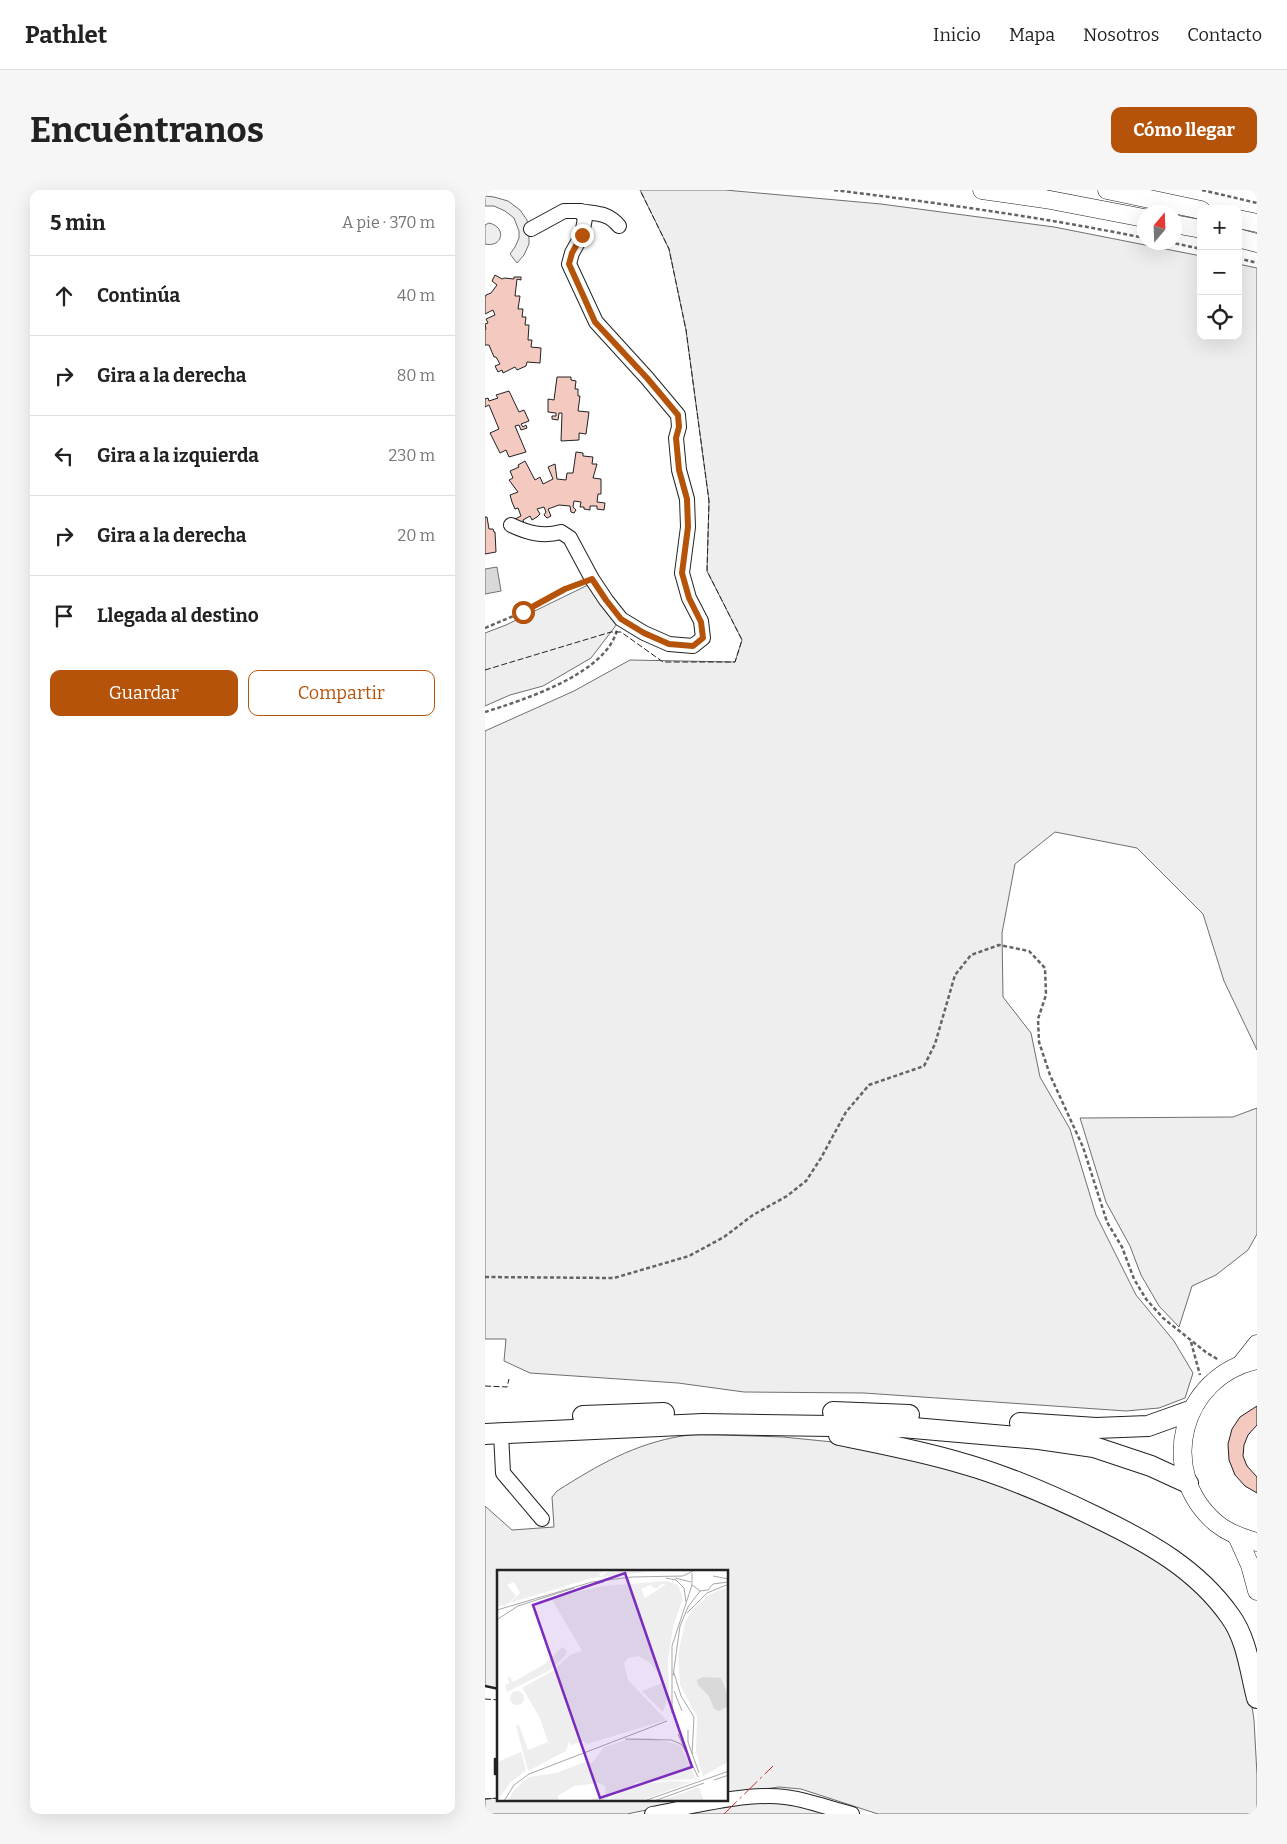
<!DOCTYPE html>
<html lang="es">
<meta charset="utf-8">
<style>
body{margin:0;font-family:Bitter,serif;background:#f6f6f6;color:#222}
.controls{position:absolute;right:15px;top:15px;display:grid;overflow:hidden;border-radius:10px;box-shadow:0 5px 20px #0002}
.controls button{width:45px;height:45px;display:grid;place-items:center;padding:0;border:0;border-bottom:1px solid #e0e0e0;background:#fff;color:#222;font:25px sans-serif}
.compass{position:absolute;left:652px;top:15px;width:45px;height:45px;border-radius:50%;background:#fff;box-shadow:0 5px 20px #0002;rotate:19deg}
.stop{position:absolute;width:15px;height:15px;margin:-11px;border:4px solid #b45309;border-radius:50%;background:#fff}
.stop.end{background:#b45309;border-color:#fff;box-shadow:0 1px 5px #0008}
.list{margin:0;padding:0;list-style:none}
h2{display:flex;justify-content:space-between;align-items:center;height:65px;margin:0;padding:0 20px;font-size:21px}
h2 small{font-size:16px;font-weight:400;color:#767676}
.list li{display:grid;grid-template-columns:32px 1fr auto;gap:15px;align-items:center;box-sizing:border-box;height:80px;padding:0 20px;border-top:1px solid #e0e0e0}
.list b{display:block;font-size:19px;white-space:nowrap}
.list em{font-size:16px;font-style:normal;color:#767676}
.actions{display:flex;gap:10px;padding:15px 20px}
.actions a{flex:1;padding:11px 0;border:1px solid #b45309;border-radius:10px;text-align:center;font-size:18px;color:#b45309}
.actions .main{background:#b45309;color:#fff}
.icon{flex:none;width:28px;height:28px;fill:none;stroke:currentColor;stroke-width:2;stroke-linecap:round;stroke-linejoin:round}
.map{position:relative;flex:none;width:772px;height:1624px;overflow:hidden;border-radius:10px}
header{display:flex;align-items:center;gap:30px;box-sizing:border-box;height:70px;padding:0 25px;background:#fff;border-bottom:1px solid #e0e0e0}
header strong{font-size:24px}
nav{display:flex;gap:28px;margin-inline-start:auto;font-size:18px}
.intro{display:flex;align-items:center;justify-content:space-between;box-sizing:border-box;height:120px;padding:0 30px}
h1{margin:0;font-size:35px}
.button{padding:12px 22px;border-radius:10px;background:#b45309;color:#fff;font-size:18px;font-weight:700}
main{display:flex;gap:30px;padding:0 30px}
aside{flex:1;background:#fff;border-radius:10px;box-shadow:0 5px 20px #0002}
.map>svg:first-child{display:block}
.green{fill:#eee;stroke:#6f6f6f}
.parking{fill:#ededed;stroke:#6f6f6f}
.water{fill:#d9d9d9;stroke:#6f6f6f}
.building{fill:#f3c9c0;stroke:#222}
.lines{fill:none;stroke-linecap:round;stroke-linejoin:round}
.minor-casing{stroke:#222;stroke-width:16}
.major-casing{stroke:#222;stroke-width:19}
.highway-casing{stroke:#222;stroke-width:22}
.path{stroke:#646464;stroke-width:2.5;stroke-dasharray:4 2.5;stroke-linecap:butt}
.minor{stroke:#fff;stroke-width:14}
.major{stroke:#fff;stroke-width:18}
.highway{stroke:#fff;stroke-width:20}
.fence{stroke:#222;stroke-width:1;stroke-dasharray:6 2.5;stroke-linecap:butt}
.wall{stroke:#222;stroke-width:2.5}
.power{stroke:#c62828;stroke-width:1;stroke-dasharray:18 4 2.5 4;stroke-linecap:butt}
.route{stroke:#b45309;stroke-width:6}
.inset-road{fill:none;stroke:#a7a7a7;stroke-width:1}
.view{fill:#7b2cbf;fill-opacity:0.15;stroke:#7b2cbf;stroke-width:2.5}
.inset-edge{fill:none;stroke:#222;stroke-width:2.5}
</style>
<header>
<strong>Pathlet</strong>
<nav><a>Inicio</a><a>Mapa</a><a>Nosotros</a><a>Contacto</a></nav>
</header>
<div class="intro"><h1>Encuéntranos</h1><a class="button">Cómo llegar</a></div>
<main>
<aside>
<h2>5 min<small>A pie · 370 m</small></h2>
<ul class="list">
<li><svg class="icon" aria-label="ahead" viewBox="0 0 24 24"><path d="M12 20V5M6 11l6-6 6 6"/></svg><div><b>Continúa</b></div><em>40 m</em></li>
<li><svg class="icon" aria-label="right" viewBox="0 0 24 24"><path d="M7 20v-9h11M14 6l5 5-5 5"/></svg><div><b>Gira a la derecha</b></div><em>80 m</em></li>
<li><svg class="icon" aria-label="left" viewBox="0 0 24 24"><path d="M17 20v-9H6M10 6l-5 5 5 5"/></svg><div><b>Gira a la izquierda</b></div><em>230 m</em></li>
<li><svg class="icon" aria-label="right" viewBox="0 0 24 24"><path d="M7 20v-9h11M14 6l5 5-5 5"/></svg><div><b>Gira a la derecha</b></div><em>20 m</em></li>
<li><svg class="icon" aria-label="arrive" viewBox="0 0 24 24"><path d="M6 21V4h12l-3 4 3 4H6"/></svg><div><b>Llegada al destino</b></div></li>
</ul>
<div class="actions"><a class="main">Guardar</a><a>Compartir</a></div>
</aside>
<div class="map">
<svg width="772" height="1624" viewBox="0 0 772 1624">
<rect width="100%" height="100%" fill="#fff"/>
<g class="green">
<path d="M 155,0 L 240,0 L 396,14 L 569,37 L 716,66 L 716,146 L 753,146 L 753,74 L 772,78 L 772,860 L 739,791 L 718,724 L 652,658 L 570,642 L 530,674 L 517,743 L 518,807 L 546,843 L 555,887 L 585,939 L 611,1025 L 651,1105 L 689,1151 L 708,1183 L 700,1208 L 674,1218 L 641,1221 L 379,1203 L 259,1202 L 193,1193 L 45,1183 L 19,1171 L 21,1149 L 0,1149 L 0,541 L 89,501 L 145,470 L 250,472 L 257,450 L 222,381 L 224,311 L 201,140 L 184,59 Z"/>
<path d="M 4,33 C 22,37 18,58 0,54 L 0,35 Z"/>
<path d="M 105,394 L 132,434 L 106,468 L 58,496 L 25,505 L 0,516 L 0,443 L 21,435 Z"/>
<path d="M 772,918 L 772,1044 L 763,1060 L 731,1085 L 707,1096 L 694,1137 L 674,1116 L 656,1085 L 645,1056 L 621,1012 L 595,928 L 748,927 Z"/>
<path d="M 236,1245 L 298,1247 L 348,1252 L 474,1279 L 588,1323 L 692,1380 L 741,1431 L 763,1490 L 769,1530 L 772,1585 L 772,1624 L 393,1624 L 316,1599 L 294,1597 L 243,1604 L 242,1382 L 14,1382 L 14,1499 L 0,1496 L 0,1316 L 27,1340 L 69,1337 L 67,1307 L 72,1301 C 113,1275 149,1254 197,1246 C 210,1244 223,1245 236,1245 Z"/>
<path d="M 14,1608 L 14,1610 L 210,1610 L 142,1624 L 0,1624 L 0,1609 Z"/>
<path d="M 284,1609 L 347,1624 L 198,1624 Z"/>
</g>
<path class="parking" d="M 0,6 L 9,7 L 23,11 L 35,20 L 42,30 L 44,43 L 44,54 L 39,65 L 32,73 L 25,64 L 30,57 L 34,48 L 34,41 L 29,28 L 20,21 L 9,16 L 0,16 Z"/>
<path class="water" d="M 12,377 L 16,401 L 0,404 L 0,379 Z"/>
<g class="building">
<path d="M 10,85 L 17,89 L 19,88 L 29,89 L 29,87 L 36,87 L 36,90 L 32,89 L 30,106 L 35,106 L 33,119 L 38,119 L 37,127 L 41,127 L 40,135 L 44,135 L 43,150 L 47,150 L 46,157 L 56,158 L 55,173 L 42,172 L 41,176 L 32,180 L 30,177 L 18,183 L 17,180 L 13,182 L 10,176 L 15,174 L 11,167 L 9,167 L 4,155 L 0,155 L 0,140 L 1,139 L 0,134 L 3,133 L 1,129 L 10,125 L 8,120 L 0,124 L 0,107 L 1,105 L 6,103 L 12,95 L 7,91 Z"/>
<path d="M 72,187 L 86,187 L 86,190 L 91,191 L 90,199 L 93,199 L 93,206 L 95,206 L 93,221 L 104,222 L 101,244 L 94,243 L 94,250 L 76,251 L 77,223 L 74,223 L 73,230 L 67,229 L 67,226 L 71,226 L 71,223 L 63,222 L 63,209 L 69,210 Z"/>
<path d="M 24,201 L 34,222 L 39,220 L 44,231 L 36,234 L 38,237 L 41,235 L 42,238 L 36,240 L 34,235 L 30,236 L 41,262 L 24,267 L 21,260 L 15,263 L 5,243 L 14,239 L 4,215 L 0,217 L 0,209 L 3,208 L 4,211 L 13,208 L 11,205 Z"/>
<path d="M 91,262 L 98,263 L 98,266 L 108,267 L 107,274 L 112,274 L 108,288 L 116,289 L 116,304 L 113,304 L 112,312 L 120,313 L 119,320 L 112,319 L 112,316 L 105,316 L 105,320 L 99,319 L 99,317 L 95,317 L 96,312 L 89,311 L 88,317 L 91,320 L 89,323 L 86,322 L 85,316 L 74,315 L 63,319 L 66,326 L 62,328 L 59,325 L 61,322 L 59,317 L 52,319 L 55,324 L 52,327 L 47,330 L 45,326 L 38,330 L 39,333 L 33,335 L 30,329 L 36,326 L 33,318 L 30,319 L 27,312 L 25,305 L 33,302 L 24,290 L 28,288 L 25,281 L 34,277 L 33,275 L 40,271 L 50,290 L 55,287 L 58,294 L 68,289 L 63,277 L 70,274 L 72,289 L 81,290 L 82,283 L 88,283 Z"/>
<path d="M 0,327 L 2,327 L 4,339 L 8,339 L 9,342 L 10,342 L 11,362 L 0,364 Z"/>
<path d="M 772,1216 L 772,1235 L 763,1245 L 759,1255 L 758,1266 L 762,1276 L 772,1287 L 772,1303 L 760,1296 L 750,1285 L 744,1270 L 743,1254 L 747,1239 L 755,1227 Z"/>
</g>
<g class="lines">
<g class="minor-casing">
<g id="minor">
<path d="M 95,21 C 111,24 123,22 134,36"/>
<path d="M 26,335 C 43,343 58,347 76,342 L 85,348 L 107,389 L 121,410 L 136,429 L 159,443 L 184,454 L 208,456 L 218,448 L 216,431 L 204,408 L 197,383 L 203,337 L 202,309 L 194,280 L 191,248 L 194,237 L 193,225 L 162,188 L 111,132 L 84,74 L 87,63 L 97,45 L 100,28 L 95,21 L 79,21 L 46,39"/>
<path d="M 16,1243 L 18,1283 L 57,1329"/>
<path d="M 167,1624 C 205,1617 262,1602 300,1607 C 320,1609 346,1619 367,1624"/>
</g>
</g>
<g class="major-casing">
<g id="major">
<path d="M 497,0 L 560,9 L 659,28"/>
<path d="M 622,0 L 716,20"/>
<path d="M 753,29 L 772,33"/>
<path d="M 689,34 L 716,39"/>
<path d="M 753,48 L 772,53"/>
<path d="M 772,1170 C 696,1186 671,1282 731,1333 C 743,1343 757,1348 772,1352"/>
<path d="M 757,1173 L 772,1154"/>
<path d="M 752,1346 L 765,1375 L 772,1401"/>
</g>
</g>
<g class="highway-casing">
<g id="highway">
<path d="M 348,1222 L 424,1225"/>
<path d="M 98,1226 L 179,1223"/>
<path d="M 535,1233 L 611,1238 L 663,1236 L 705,1221"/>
<path d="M 0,1244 L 218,1234 L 417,1237 L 554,1249 L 609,1257 L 666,1276 L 703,1293"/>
<path d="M 354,1245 C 394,1253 436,1261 476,1273 C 523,1286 568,1306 613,1328 C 663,1352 712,1379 745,1426 C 762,1449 765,1481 772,1508"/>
</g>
</g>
<g class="path">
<path d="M 349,0 C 453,13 557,27 659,48"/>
<path d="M 717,0 L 772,13"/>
<path d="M 684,52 L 716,59"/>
<path d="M 753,68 L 772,73"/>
<path d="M 0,438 L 38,422 L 80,399 L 96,393"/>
<path d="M 0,522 C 38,510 121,484 132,440"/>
<path d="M 0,1087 L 129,1088 L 204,1066 L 239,1047 L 268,1025 L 302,1006 L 321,991 L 336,968 L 361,922 L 384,895 L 439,876 L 450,854 L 470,785 L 486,765 L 514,755 L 544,761 L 560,778 L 561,805 L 553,829 L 554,852 L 565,885 L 598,957 L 622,1032 L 637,1057 L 649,1089 L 661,1109 L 678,1128 L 722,1163 L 734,1170"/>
<path d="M 706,1152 L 715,1185"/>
</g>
<use href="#minor" class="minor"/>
<use href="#major" class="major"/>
<use href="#highway" class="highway"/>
<g class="fence">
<path d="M 0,480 L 126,442 L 136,442 L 178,472 L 250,472 L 257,450 L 222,381 L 224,311 L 201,140 L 184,59 L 155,0"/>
<path d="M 0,1196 L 22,1197 L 24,1189"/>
<path d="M 0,1509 L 14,1510"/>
<path d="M 0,1609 L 14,1608"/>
</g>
<g class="wall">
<path d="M 0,1496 L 14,1499"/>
<path d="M 14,1569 L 10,1569 L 10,1584 L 14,1584"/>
</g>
<path class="power" d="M 239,1624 L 288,1576"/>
</g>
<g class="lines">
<path class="route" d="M 38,422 L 80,399 L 107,389 L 121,410 L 136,429 L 159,443 L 184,454 L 208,456 L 218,448 L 216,432 L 204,408 L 197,383 L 203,337 L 202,309 L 194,280 L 191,248 L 194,237 L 193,225 L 162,188 L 110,132 L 84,74 L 87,63 L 97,45"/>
</g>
<g transform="translate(12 1380)">
<rect width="231" height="231" fill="#fff"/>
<path d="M 0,0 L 110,0 L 101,4 L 105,6 L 113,0 L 169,0 L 95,8 L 13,33 L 23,23 L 17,12 L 10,15 L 19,26 L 10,35 L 0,37 ZM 170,11 L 181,15 L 186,28 L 176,57 L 171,90 L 172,122 L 166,142 L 145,121 L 163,114 L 166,112 L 164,106 L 152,92 L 141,86 L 131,88 L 127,93 L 131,110 L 169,150 L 90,174 L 86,171 L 74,175 L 72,172 L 69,181 L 31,201 L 19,156 L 22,155 L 31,180 L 51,172 L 42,146 L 25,118 L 57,100 L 73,85 L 85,81 L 54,28 L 106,16 ZM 165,14 L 169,14 L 148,28 L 144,19 L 153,15 L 159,19 ZM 231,17 L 231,192 L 206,206 L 199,181 L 200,147 L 183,115 L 181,84 L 188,53 L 195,40 L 213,24 ZM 65,77 L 70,81 L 68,86 L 53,100 L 10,122 L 8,115 L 13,113 L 10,108 L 13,107 L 16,112 L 48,94 ZM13 128a7 7 0 1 1 14 0a7 7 0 1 1-14 0ZM 136,168 L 155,168 L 183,175 L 199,209 L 140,212 L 105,231 L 90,231 L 109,224 L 108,216 L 102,213 L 77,216 L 61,226 L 62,231 L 11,231 L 17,220 L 32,207 L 59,203 L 90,191 L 95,193 L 107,177 ZM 24,182 L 29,200 L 14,212 L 0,231 L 0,192 ZM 175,211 L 195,212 L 143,231 L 109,231 L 136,215 ZM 202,217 L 207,231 L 163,231 Z" fill="#eee" fill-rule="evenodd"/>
<path d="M 206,107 L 224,108 L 231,125 L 231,136 L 222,141 L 217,139 L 212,126 L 201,115 L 200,110 Z" fill="#d9d9d9"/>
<path class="inset-road" d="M 195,3 L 195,15 L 203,21 L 211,20 L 216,14 L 231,12M 216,6 L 232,9M 169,8 L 179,10 L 187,18 L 189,32M 178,8 L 194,12M 84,17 L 107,12M 0,40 L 95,12 L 135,7 L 186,6 L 198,0M 190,43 L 210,23 L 232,14M 1,49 L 21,36 L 77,18M 177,103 L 184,126 L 197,147 L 195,184M 176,106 L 183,56 L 191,37 L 203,21M 177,121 L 185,141M 175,143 L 175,76 L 195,15M 191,160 L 191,172 L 202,203M 181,164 L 201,207M 128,169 L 174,170 L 184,174 L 193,188M 217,210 L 232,205M 7,231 L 17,215 L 32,204 L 170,151M 147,231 L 232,201M 157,231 L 207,213"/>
<path class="view" d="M 128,3 L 195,197 L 103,228 L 36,35 Z"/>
<rect width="231" height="231" class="inset-edge"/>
</g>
</svg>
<div class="controls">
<button>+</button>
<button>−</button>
<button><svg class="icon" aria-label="locate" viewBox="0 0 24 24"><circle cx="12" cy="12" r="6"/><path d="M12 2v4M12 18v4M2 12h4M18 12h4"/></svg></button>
</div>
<svg class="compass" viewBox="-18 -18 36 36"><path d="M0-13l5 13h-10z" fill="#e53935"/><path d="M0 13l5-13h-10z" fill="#767676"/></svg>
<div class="stop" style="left:38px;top:422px"></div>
<div class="stop end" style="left:97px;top:45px"></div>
</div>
</main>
